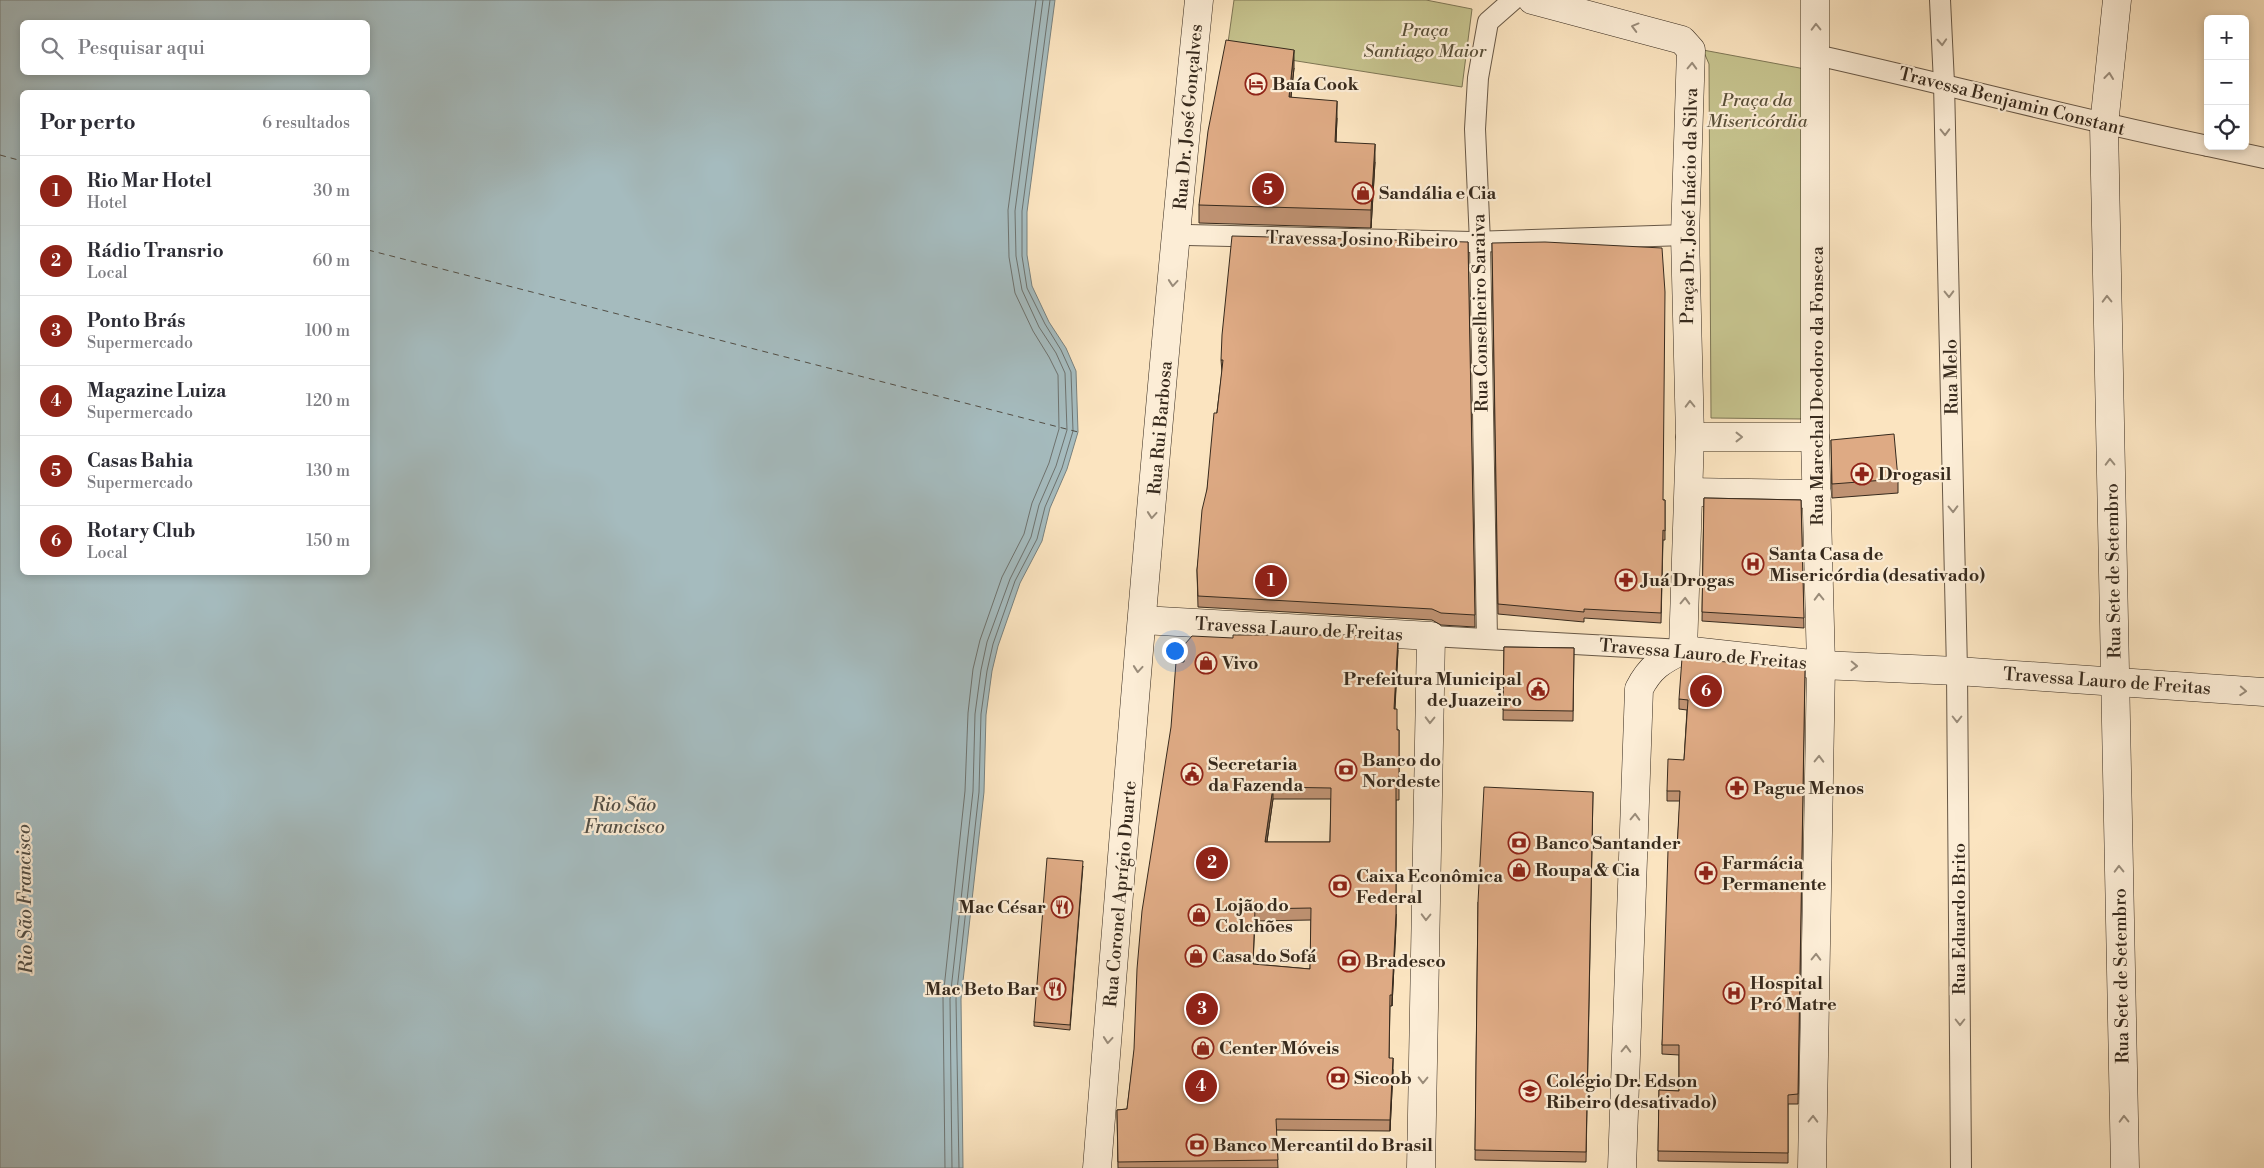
<!DOCTYPE html>
<html lang="pt">
<meta charset="utf-8">
<style>
body{margin:0;font-family:"Libre Bodoni",serif;background:#f2f2f3;color:#2b2b33}
.controls{position:absolute;right:15px;top:15px;display:grid;overflow:hidden;border-radius:8px;box-shadow:0 2px 8px #0003}
.controls button{width:45px;height:45px;display:grid;place-items:center;padding:0;border:0;border-bottom:1px solid #e1e1e2;background:#fff;color:#2b2b33;font:25px sans-serif}
.you{position:absolute;left:1174px;top:650px;width:18px;height:18px;margin:-12px;border:4px solid #fff;border-radius:50%;background:#1a73e8;box-shadow:0 0 0 8px #1a73e833}
.badge{display:grid;place-items:center;width:32px;height:32px;border-radius:50%;background:#8f2418;color:#fff;font-size:16px;font-weight:700}
.pin{position:absolute;translate:-50% -50%;border:2px solid #fff;box-shadow:0 1px 5px #0006}
.list{margin:0;padding:0;list-style:none}
h2{display:flex;justify-content:space-between;align-items:center;height:65px;margin:0;padding:0 20px;font-size:21px}
h2 small{font-size:16px;font-weight:400;color:#7c7c81}
.list li{display:grid;grid-template-columns:32px 1fr auto;gap:15px;align-items:center;box-sizing:border-box;height:70px;padding:0 20px;border-top:1px solid #e1e1e2}
.list b{display:block;font-size:19px;white-space:nowrap}
.list p{margin:0;font-size:16px;white-space:nowrap;color:#7c7c81}
.list em{font-size:16px;font-style:normal;color:#7c7c81}
.icon{flex:none;width:28px;height:28px;fill:none;stroke:currentColor;stroke-width:2;stroke-linecap:round;stroke-linejoin:round}
.map{position:relative;flex:none;width:2264px;height:1168px;overflow:hidden}
.search{position:absolute;background:#fff;box-shadow:0 2px 8px #0003;left:20px;top:20px;width:350px;height:55px;display:flex;align-items:center;gap:12px;box-sizing:border-box;padding:0 18px;border-radius:8px;color:#7c7c81;font-size:19px}
.panel{position:absolute;background:#fff;box-shadow:0 2px 8px #0003;left:20px;top:90px;width:350px;height:485px;border-radius:8px}
.map>svg:first-child{display:block}
.green{fill:#c5c28d;stroke:#7e7655}
.water{fill:#a5bbbe;stroke:#79817e;fill-rule:evenodd}
.lines{fill:none;stroke-linecap:round;stroke-linejoin:round}
.shore{stroke:#6e726e;stroke-width:1}
.ferry{stroke:#524e45;stroke-width:1;stroke-dasharray:6 5;stroke-linecap:butt}
.street-casing{stroke:#685846;stroke-width:22}
.secondary-casing{stroke:#372a1d;stroke-width:29}
.street{stroke:#fcedd6;stroke-width:20}
.secondary{stroke:#fcedd6;stroke-width:28}
.wall{fill:#bf9272;stroke:#372a1d;fill-rule:evenodd}
.shaded-wall{fill:#9b775c;stroke:#372a1d}
.building{fill:#deaa84;stroke:#372a1d;fill-rule:evenodd}
.oneway{stroke:#9a8c7a}
.labels{text-anchor:middle;stroke-width:4.5;stroke-linejoin:round;paint-order:stroke}
.park-label{font-size:18px;font-style:italic;fill:#5a5039;stroke:#fcedd6}
.poi-label{font-size:18px;font-weight:bold;fill:#372a1d;stroke:#fcedd6;text-anchor:start}
.street-label{font-size:18px;fill:#372a1d;stroke:#fcedd6}
.water-label{font-size:19px;font-style:italic;fill:#524e45;stroke:#fcedd6}
</style>
<div class="map">
<svg width="2264" height="1168" viewBox="0 0 2264 1168">
<rect width="100%" height="100%" fill="#fbe4c0"/>
<filter id="stains"><feTurbulence type="fractalNoise" baseFrequency=".004" numOctaves="4"/><feColorMatrix values="0 0 0 0 .2 0 0 0 0 .09 0 0 0 0 .02 0 0 0 .5 -.17"/></filter>
<radialGradient id="worn" r=".72"><stop offset=".6" stop-color="#630" stop-opacity="0"/><stop offset="1" stop-color="#630" stop-opacity=".3"/></radialGradient>
<g class="green">
<path d="M 1234,0 L 1426,0 L 1472,9 L 1462,87 L 1227,50 Z"/>
<path d="M 1703,50 L 1805,69 L 1802,419 L 1711,418 L 1709,64 Z"/>
</g>
<path class="water" d="M 0,0 L 1055,0 L 1027,212 L 1027,255 L 1032,286 L 1049,322 L 1066,348 L 1076,371 L 1078,432 L 1067,469 L 1050,508 L 1042,541 L 1020,583 L 998,646 L 992,671 L 986,715 L 984,792 L 961,999 L 963,1168 L 0,1168 ZM 22,22 L 368,22 L 368,72 L 22,72 ZM 22,92 L 368,92 L 368,572 L 22,572 Z"/>
<g class="lines">
<g class="shore">
<path d="M 945,1168 L 943,998 L 965,791 L 968,713 L 973,669 L 980,640 L 1002,577 L 1024,534 L 1032,503 L 1049,463 L 1059,429 L 1058,375 L 1049,357 L 1033,331 L 1015,293 L 1009,257 L 1008,210 L 1036,0"/>
<path d="M 952,1168 L 950,999 L 973,791 L 975,714 L 981,670 L 987,642 L 1010,579 L 1031,537 L 1039,505 L 1056,466 L 1067,430 L 1065,373 L 1056,353 L 1039,327 L 1022,290 L 1016,256 L 1015,211 L 1043,0"/>
<path d="M 959,1168 L 956,999 L 979,792 L 981,714 L 987,671 L 993,644 L 1015,581 L 1037,539 L 1045,507 L 1062,468 L 1073,431 L 1071,372 L 1061,350 L 1045,324 L 1027,288 L 1022,256 L 1022,211 L 1050,0"/>
</g>
<g class="ferry">
<path d="M 0,155 L 22,161"/>
<path d="M 368,250 L 1078,432"/>
</g>
<g class="street-casing">
<g id="street">
<path d="M 1940,0 L 1944,83 L 1957,671 L 1961,1168"/>
<path d="M 1816,55 C 1947,84 2076,119 2208,146"/>
<path d="M 2208,146 L 2264,158"/>
<path d="M 1188,235 L 1471,242 L 1685,235"/>
<path d="M 1431,636 L 1683,650"/>
<path d="M 1487,639 L 1480,242 L 1475,129 L 1478,78 L 1488,22 L 1513,0"/>
</g>
</g>
<g class="secondary-casing">
<g id="secondary">
<path d="M 1532,0 L 1682,40 L 1691,50 L 1685,235 L 1690,437 L 1683,650"/>
<path d="M 2117,0 L 2104,125 L 2125,1168"/>
<path d="M 1690,437 L 1815,437"/>
<path d="M 1689,492 L 1817,494"/>
<path d="M 1142,620 L 1431,636 L 1421,1168"/>
<path d="M 1683,650 L 1821,665 L 1957,671 L 2264,692"/>
<path d="M 1097,1168 C 1128,779 1159,389 1199,0"/>
<path d="M 1622,1168 L 1639,689 C 1650,667 1662,660 1683,650"/>
<path d="M 1812,1168 L 1821,665 L 1815,437 L 1815,0"/>
</g>
</g>
<use href="#street" class="street"/>
<use href="#secondary" class="secondary"/>
</g>
<g class="wall">
<path d="M 1294,68 L 1291,97 L 1337,118 L 1336,142 L 1375,162 L 1371,228 L 1199,223 L 1199,205 Z"/>
<path d="M 1468,242 L 1475,627 L 1441,625 L 1432,620 L 1198,607 L 1197,570 L 1222,372 L 1221,360 Z"/>
<path d="M 1492,243 L 1663,500 L 1665,500 L 1665,540 L 1663,540 L 1661,623 L 1584,618 L 1584,622 L 1498,614 Z"/>
<path d="M 1831,440 L 1898,479 L 1898,493 L 1832,498 Z"/>
<path d="M 1704,498 L 1801,500 L 1804,628 L 1702,621 Z"/>
<path d="M 1504,647 L 1574,648 L 1573,721 L 1503,720 Z"/>
<path d="M 1398,650 L 1395,709 L 1397,730 L 1399,730 L 1399,800 L 1396,800 L 1396,925 L 1392,1006 L 1390,1006 L 1389,1058 L 1393,1070 L 1390,1131 L 1276,1130 L 1278,1168 L 1118,1168 L 1117,1110 L 1127,1109 L 1184,662 ZM 1273,799 L 1331,799 L 1330,842 L 1267,842 ZM 1311,920 L 1310,969 L 1253,964 L 1255,921 Z"/>
<path d="M 1805,669 L 1798,1104 L 1788,1104 L 1788,1163 L 1658,1161 L 1659,1090 L 1679,1091 L 1679,1055 L 1662,1054 L 1662,1045 L 1677,850 L 1680,801 L 1667,801 L 1667,791 L 1684,760 L 1687,710 L 1679,709 L 1679,699 Z"/>
<path d="M 1593,792 L 1586,1162 L 1475,1160 L 1478,902 Z"/>
<path d="M 1083,866 L 1070,1030 L 1034,1026 L 1034,1022 Z"/>
</g>
<g class="shaded-wall">
<path d="M 1294,50 L 1294,68 L 1289,115 L 1289,97 Z"/>
<path d="M 1337,101 L 1337,118 L 1335,160 L 1335,142 Z"/>
<path d="M 1375,144 L 1375,162 L 1371,228 L 1371,210 Z"/>
<path d="M 1398,638 L 1398,650 L 1394,720 L 1394,709 Z"/>
<path d="M 1273,787 L 1273,799 L 1265,854 L 1265,842 Z"/>
<path d="M 1396,914 L 1396,925 L 1392,1006 L 1392,995 Z"/>
<path d="M 1393,1058 L 1393,1070 L 1390,1131 L 1390,1120 Z"/>
</g>
<g class="building">
<path d="M 1226,40 L 1294,50 L 1289,97 L 1337,101 L 1335,142 L 1375,144 L 1371,210 L 1199,205 L 1208,131 Z"/>
<path d="M 1232,236 L 1468,242 L 1475,615 L 1441,613 L 1432,609 L 1198,596 L 1197,570 L 1202,510 L 1207,489 L 1214,413 L 1217,413 L 1223,360 L 1221,360 L 1222,335 Z"/>
<path d="M 1545,242 L 1662,248 L 1665,292 L 1663,500 L 1665,500 L 1665,531 L 1663,530 L 1661,613 L 1584,609 L 1584,612 L 1498,604 L 1492,243 Z"/>
<path d="M 1894,434 L 1898,479 L 1832,484 L 1831,440 Z"/>
<path d="M 1704,498 L 1801,500 L 1804,618 L 1702,612 Z"/>
<path d="M 1233,635 L 1346,635 L 1398,638 L 1394,709 L 1397,709 L 1397,730 L 1399,730 L 1399,788 L 1396,788 L 1396,914 L 1392,995 L 1390,995 L 1389,1058 L 1393,1058 L 1390,1120 L 1276,1119 L 1278,1160 L 1118,1162 L 1117,1110 L 1127,1109 L 1134,1049 L 1137,969 L 1142,911 L 1171,727 L 1176,662 L 1184,662 L 1185,644 L 1192,636 L 1233,638 ZM 1273,787 L 1331,788 L 1330,842 L 1265,842 ZM 1311,908 L 1310,969 L 1253,964 L 1255,909 Z"/>
<path d="M 1504,647 L 1574,648 L 1573,711 L 1503,710 Z"/>
<path d="M 1682,658 L 1805,669 L 1798,1094 L 1788,1095 L 1788,1153 L 1658,1151 L 1659,1090 L 1679,1091 L 1679,1045 L 1662,1045 L 1668,850 L 1677,850 L 1680,791 L 1667,791 L 1668,759 L 1684,760 L 1688,700 L 1679,699 Z"/>
<path d="M 1484,787 L 1593,792 L 1586,1152 L 1475,1150 L 1478,902 Z"/>
<path d="M 1047,858 L 1083,861 L 1070,1025 L 1034,1022 Z"/>
</g>
<defs><path id="oneway-chevron" d="M-2-3.5L2.5 0L-2 3.5" fill="none" stroke-width="1.6" stroke-linecap="round" stroke-linejoin="round" transform="scale(1.25)"/></defs>
<g class="oneway">
<use href="#oneway-chevron" transform="translate(1635 27) rotate(-165)"/>
<use href="#oneway-chevron" transform="translate(1816 27) rotate(-91)"/>
<use href="#oneway-chevron" transform="translate(1942 42) rotate(87)"/>
<use href="#oneway-chevron" transform="translate(1692 66) rotate(-88)"/>
<use href="#oneway-chevron" transform="translate(2109 76) rotate(-84)"/>
<use href="#oneway-chevron" transform="translate(1945 132) rotate(89)"/>
<use href="#oneway-chevron" transform="translate(1173 283) rotate(95)"/>
<use href="#oneway-chevron" transform="translate(1949 294) rotate(89)"/>
<use href="#oneway-chevron" transform="translate(2107 299) rotate(-91)"/>
<use href="#oneway-chevron" transform="translate(1690 404) rotate(-91)"/>
<use href="#oneway-chevron" transform="translate(1739 437)"/>
<use href="#oneway-chevron" transform="translate(2110 462) rotate(-91)"/>
<use href="#oneway-chevron" transform="translate(1953 509) rotate(89)"/>
<use href="#oneway-chevron" transform="translate(1152 515) rotate(95)"/>
<use href="#oneway-chevron" transform="translate(1819 597) rotate(-91)"/>
<use href="#oneway-chevron" transform="translate(1685 601) rotate(-88)"/>
<use href="#oneway-chevron" transform="translate(1854 666) rotate(2)"/>
<use href="#oneway-chevron" transform="translate(1138 669) rotate(95)"/>
<use href="#oneway-chevron" transform="translate(2243 691) rotate(4)"/>
<use href="#oneway-chevron" transform="translate(1957 719) rotate(90)"/>
<use href="#oneway-chevron" transform="translate(1430 720) rotate(91)"/>
<use href="#oneway-chevron" transform="translate(1819 759) rotate(-89)"/>
<use href="#oneway-chevron" transform="translate(1635 817) rotate(-88)"/>
<use href="#oneway-chevron" transform="translate(2119 869) rotate(-91)"/>
<use href="#oneway-chevron" transform="translate(1426 917) rotate(91)"/>
<use href="#oneway-chevron" transform="translate(1816 957) rotate(-89)"/>
<use href="#oneway-chevron" transform="translate(1960 1022) rotate(90)"/>
<use href="#oneway-chevron" transform="translate(1108 1040) rotate(95)"/>
<use href="#oneway-chevron" transform="translate(1626 1049) rotate(-88)"/>
<use href="#oneway-chevron" transform="translate(1423 1080) rotate(91)"/>
<use href="#oneway-chevron" transform="translate(1813 1119) rotate(-89)"/>
<use href="#oneway-chevron" transform="translate(2124 1119) rotate(-91)"/>
</g>
<defs>
<g id="hotel-ring" transform="scale(1.125)"><circle r="9.5" fill="#fcedd6" stroke="#8f2418" stroke-width="1.5"/><path d="M-6-4.5h1.5V1H6V5H4.5V3h-9V5H-6ZM-4 0a1.8 1.8 0 1 1 3.6 0ZM.5 0V-2.5h3Q6-2.5 6 0Z" fill="#8f2418"/></g>
<g id="shop-ring" transform="scale(1.125)"><circle r="9.5" fill="#fcedd6" stroke="#8f2418" stroke-width="1.5"/><path d="M-5-2.5h2.3a2.7 3.5 0 0 1 5.4 0H5L5.5 6h-11ZM-1.5-2.5h3a1.5 2.3 0 0 0-3 0Z" fill="#8f2418"/></g>
<g id="pharmacy-ring" transform="scale(1.125)"><circle r="9.5" fill="#fcedd6" stroke="#8f2418" stroke-width="1.5"/><path d="M-2-6h4v4h4v4h-4v4h-4v-4h-4v-4h4Z" fill="#8f2418"/></g>
<g id="hospital-ring" transform="scale(1.125)"><circle r="9.5" fill="#fcedd6" stroke="#8f2418" stroke-width="1.5"/><path d="M-5-5h3v3.5h4V-5h3V5h-3V1.5h-4V5h-3Z" fill="#8f2418"/></g>
<g id="civic-ring" transform="scale(1.125)"><circle r="9.5" fill="#fcedd6" stroke="#8f2418" stroke-width="1.5"/><path d="M-.6-6.5H3V-4.5H.6V-3L4-1V1h2V6H-6V1h2V-1L-.6-3ZM-1.2 2.5V6h2.4V2.5Z" fill="#8f2418"/></g>
<g id="bank-ring" transform="scale(1.125)"><circle r="9.5" fill="#fcedd6" stroke="#8f2418" stroke-width="1.5"/><path d="M-6-4H6V4H-6ZM0-2.3a2.3 2.3 0 1 0 0 4.6a2.3 2.3 0 1 0 0-4.6Z" fill="#8f2418"/></g>
<g id="restaurant-ring" transform="scale(1.125)"><circle r="9.5" fill="#fcedd6" stroke="#8f2418" stroke-width="1.5"/><path d="M-5-6h1v4h1v-4h1v4h1v-4h1v5L-1.5 .5V6h-2V.5L-5-1ZM5-6V6H3V1.5H1.5Q1.5-4 5-6Z" fill="#8f2418"/></g>
<g id="school-ring" transform="scale(1.125)"><circle r="9.5" fill="#fcedd6" stroke="#8f2418" stroke-width="1.5"/><path d="M0-5L7-2L0 1L-7-2ZM-4 1L0 2.5L4 1V4Q0 6-4 4Z" fill="#8f2418"/></g>
</defs>
<g fill-rule="evenodd">
<use href="#hotel-ring" x="1256" y="84"/>
<use href="#shop-ring" x="1363" y="193"/>
<use href="#pharmacy-ring" x="1862" y="474"/>
<use href="#hospital-ring" x="1753" y="564"/>
<use href="#pharmacy-ring" x="1626" y="580"/>
<use href="#shop-ring" x="1206" y="663"/>
<use href="#civic-ring" x="1538" y="689"/>
<use href="#bank-ring" x="1346" y="770"/>
<use href="#civic-ring" x="1192" y="774"/>
<use href="#pharmacy-ring" x="1737" y="788"/>
<use href="#bank-ring" x="1519" y="843"/>
<use href="#shop-ring" x="1519" y="870"/>
<use href="#pharmacy-ring" x="1706" y="873"/>
<use href="#bank-ring" x="1340" y="886"/>
<use href="#restaurant-ring" x="1062" y="907"/>
<use href="#shop-ring" x="1199" y="915"/>
<use href="#shop-ring" x="1196" y="956"/>
<use href="#bank-ring" x="1349" y="961"/>
<use href="#restaurant-ring" x="1055" y="989"/>
<use href="#hospital-ring" x="1734" y="993"/>
<use href="#shop-ring" x="1203" y="1048"/>
<use href="#bank-ring" x="1338" y="1078"/>
<use href="#school-ring" x="1530" y="1091"/>
<use href="#bank-ring" x="1197" y="1145"/>
</g>
<g class="labels">
<g class="park-label">
<text x="1425" y="36">Praça<tspan x="1425" dy="21">Santiago Maior</tspan></text>
<text x="1757" y="106">Praça da<tspan x="1757" dy="21">Misericórdia</tspan></text>
</g>
<g class="poi-label">
<text x="1272" y="90">Baía Cook</text>
<text x="1379" y="199">Sandália e Cia</text>
<text x="1878" y="480">Drogasil</text>
<text x="1769" y="560">Santa Casa de<tspan x="1769" dy="21">Misericórdia (desativado)</tspan></text>
<text x="1642" y="586">Juá Drogas</text>
<text x="1222" y="669">Vivo</text>
<text x="1522" y="685" text-anchor="end">Prefeitura Municipal<tspan x="1522" dy="21">de Juazeiro</tspan></text>
<text x="1362" y="766">Banco do<tspan x="1362" dy="21">Nordeste</tspan></text>
<text x="1208" y="770">Secretaria<tspan x="1208" dy="21">da Fazenda</tspan></text>
<text x="1753" y="794">Pague Menos</text>
<text x="1535" y="849">Banco Santander</text>
<text x="1722" y="869">Farmácia<tspan x="1722" dy="21">Permanente</tspan></text>
<text x="1535" y="876">Roupa &amp; Cia</text>
<text x="1356" y="882">Caixa Econômica<tspan x="1356" dy="21">Federal</tspan></text>
<text x="1215" y="911">Lojão do<tspan x="1215" dy="21">Colchões</tspan></text>
<text x="1046" y="913" text-anchor="end">Mac César</text>
<text x="1212" y="962">Casa do Sofá</text>
<text x="1365" y="967">Bradesco</text>
<text x="1750" y="989">Hospital<tspan x="1750" dy="21">Pró Matre</tspan></text>
<text x="1039" y="995" text-anchor="end">Mac Beto Bar</text>
<text x="1219" y="1054">Center Móveis</text>
<text x="1354" y="1084">Sicoob</text>
<text x="1546" y="1087">Colégio Dr. Edson<tspan x="1546" dy="21">Ribeiro (desativado)</tspan></text>
<text x="1213" y="1151">Banco Mercantil do Brasil</text>
</g>
<g class="street-label">
<text transform="translate(2012 101) rotate(14)" y="6">Travessa Benjamin Constant</text>
<text transform="translate(1188 117) rotate(-85)" y="6">Rua Dr. José Gonçalves</text>
<text transform="translate(1689 206) rotate(-89)" y="6">Praça Dr. José Inácio da Silva</text>
<text transform="translate(1362 239) rotate(1)" y="6">Travessa Josino Ribeiro</text>
<text transform="translate(1480 313) rotate(-91)" y="6">Rua Conselheiro Saraiva</text>
<text transform="translate(1951 377) rotate(-91)" y="6">Rua Melo</text>
<text transform="translate(1817 386) rotate(-90)" y="6">Rua Marechal Deodoro da Fonseca</text>
<text transform="translate(1160 428) rotate(-85)" y="6">Rua Rui Barbosa</text>
<text transform="translate(2113 571) rotate(-91)" y="6">Rua Sete de Setembro</text>
<text transform="translate(1299 629) rotate(3)" y="6">Travessa Lauro de Freitas</text>
<text transform="translate(1703 654) rotate(5)" y="6">Travessa Lauro de Freitas</text>
<text transform="translate(2107 681) rotate(4)" y="6">Travessa Lauro de Freitas</text>
<text transform="translate(1120 894) rotate(-85)" y="6">Rua Coronel Aprígio Duarte</text>
<text transform="translate(1959 919) rotate(-90)" y="6">Rua Eduardo Brito</text>
<text transform="translate(2121 976) rotate(-91)" y="6">Rua Sete de Setembro</text>
</g>
<g class="water-label">
<text x="624" y="811">Rio São<tspan x="624" dy="22">Francisco</tspan></text>
<text transform="translate(24 899) rotate(-91)" y="7">Rio São Francisco</text>
</g>
</g>
<rect width="100%" height="100%" filter="url(#stains)"/>
<rect width="100%" height="100%" fill="url(#worn)"/>
</svg>
<div class="controls">
<button>+</button>
<button>−</button>
<button><svg class="icon" aria-label="locate" viewBox="0 0 24 24"><circle cx="12" cy="12" r="6"/><path d="M12 2v4M12 18v4M2 12h4M18 12h4"/></svg></button>
</div>
<div class="you"></div>
<div class="pin badge" style="left:1271px;top:581px">1</div>
<div class="pin badge" style="left:1212px;top:863px">2</div>
<div class="pin badge" style="left:1202px;top:1009px">3</div>
<div class="pin badge" style="left:1201px;top:1086px">4</div>
<div class="pin badge" style="left:1268px;top:189px">5</div>
<div class="pin badge" style="left:1706px;top:691px">6</div>
<div class="search"><svg class="icon" aria-label="search" viewBox="0 0 24 24"><circle cx="10" cy="10" r="6"/><path d="M15 15l6 6"/></svg>Pesquisar aqui</div>
<section class="panel">
<h2>Por perto<small>6 resultados</small></h2>
<ul class="list">
<li><span class="badge">1</span><div><b>Rio Mar Hotel</b><p>Hotel</p></div><em>30 m</em></li>
<li><span class="badge">2</span><div><b>Rádio Transrio</b><p>Local</p></div><em>60 m</em></li>
<li><span class="badge">3</span><div><b>Ponto Brás</b><p>Supermercado</p></div><em>100 m</em></li>
<li><span class="badge">4</span><div><b>Magazine Luiza</b><p>Supermercado</p></div><em>120 m</em></li>
<li><span class="badge">5</span><div><b>Casas Bahia</b><p>Supermercado</p></div><em>130 m</em></li>
<li><span class="badge">6</span><div><b>Rotary Club</b><p>Local</p></div><em>150 m</em></li>
</ul>
</section>
</div>
